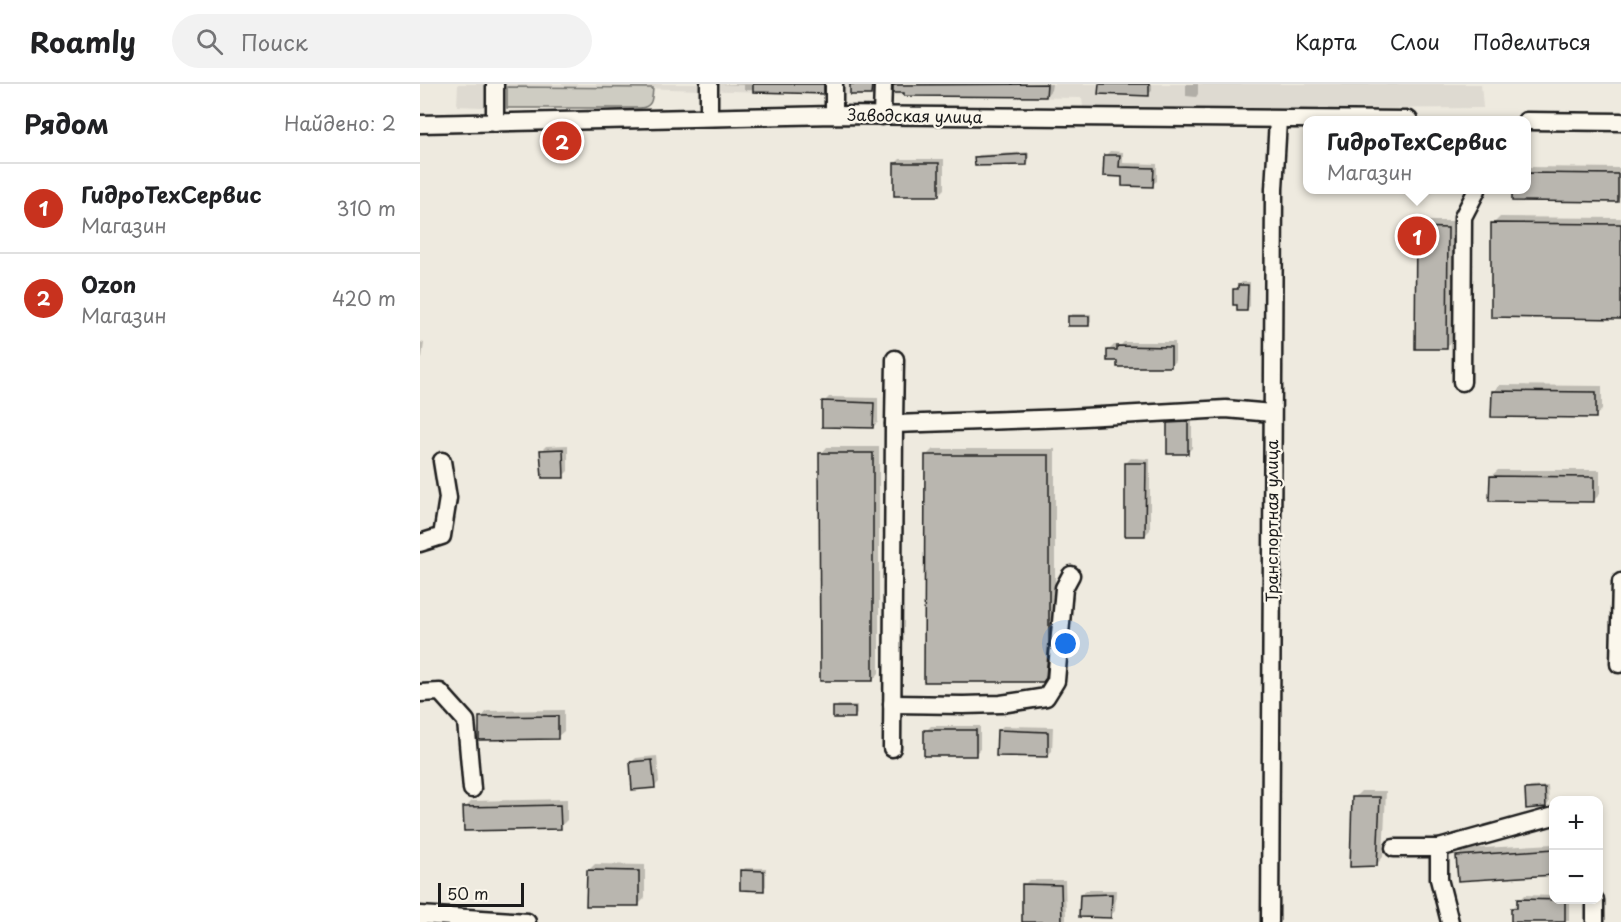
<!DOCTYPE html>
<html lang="ru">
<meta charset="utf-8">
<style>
body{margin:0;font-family:"Playpen Sans",sans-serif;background:#f2f2f2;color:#202124}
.controls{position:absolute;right:18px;bottom:18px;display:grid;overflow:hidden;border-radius:12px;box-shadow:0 3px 9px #0003}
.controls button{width:54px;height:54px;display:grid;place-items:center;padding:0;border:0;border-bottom:2px solid #e0e0e0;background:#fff;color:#202124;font:30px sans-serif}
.scale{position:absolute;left:18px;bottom:15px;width:86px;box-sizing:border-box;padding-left:6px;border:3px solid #1c1c1c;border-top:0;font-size:16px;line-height:21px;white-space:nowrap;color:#1c1c1c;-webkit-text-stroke:4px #fbf7ec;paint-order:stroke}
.you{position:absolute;left:646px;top:560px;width:21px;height:21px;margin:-15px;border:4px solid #fff;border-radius:50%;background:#1a73e8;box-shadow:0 0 0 9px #1a73e833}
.badge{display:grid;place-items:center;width:39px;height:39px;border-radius:50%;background:#c8321e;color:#fff;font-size:20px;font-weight:700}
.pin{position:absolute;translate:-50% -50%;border:3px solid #fff;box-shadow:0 2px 6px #0006}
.popup{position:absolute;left:883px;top:32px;width:228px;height:78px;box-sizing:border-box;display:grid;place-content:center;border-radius:12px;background:#fff;filter:drop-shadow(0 2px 4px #0005);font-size:20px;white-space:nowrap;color:#757577}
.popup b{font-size:22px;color:#202124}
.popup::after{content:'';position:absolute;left:50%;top:100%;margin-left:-12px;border:12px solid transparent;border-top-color:#fff}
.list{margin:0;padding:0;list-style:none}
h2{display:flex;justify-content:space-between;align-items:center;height:78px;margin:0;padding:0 24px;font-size:26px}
h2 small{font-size:20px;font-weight:400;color:#757577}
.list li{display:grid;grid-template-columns:39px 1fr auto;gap:18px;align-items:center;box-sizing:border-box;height:90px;padding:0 24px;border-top:2px solid #e0e0e0}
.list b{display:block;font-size:22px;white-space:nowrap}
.list p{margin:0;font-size:20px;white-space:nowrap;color:#757577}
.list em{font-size:20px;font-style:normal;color:#757577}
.icon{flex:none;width:33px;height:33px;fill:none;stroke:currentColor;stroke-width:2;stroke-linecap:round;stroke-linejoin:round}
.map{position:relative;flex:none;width:1201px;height:838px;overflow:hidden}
header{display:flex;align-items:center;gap:36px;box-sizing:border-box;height:84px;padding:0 30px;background:#fff;border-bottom:2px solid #e0e0e0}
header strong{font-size:28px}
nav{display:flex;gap:33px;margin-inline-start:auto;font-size:21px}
.search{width:420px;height:54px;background:#f2f2f2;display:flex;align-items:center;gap:15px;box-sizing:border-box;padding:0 21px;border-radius:33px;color:#757577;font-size:22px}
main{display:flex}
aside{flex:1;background:#fff}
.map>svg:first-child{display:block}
.built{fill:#dedad1}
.green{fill:#ceccc2;stroke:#75746f;stroke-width:1.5}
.shadow{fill:#0003}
.building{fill:#b9b6af;stroke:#1c1c1c;stroke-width:1.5}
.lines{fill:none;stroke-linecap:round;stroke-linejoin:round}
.minor-casing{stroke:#1c1c1c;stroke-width:21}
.minor{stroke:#fbf7ec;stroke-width:16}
.labels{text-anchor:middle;stroke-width:4.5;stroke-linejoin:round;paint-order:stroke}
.street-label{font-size:16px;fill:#1c1c1c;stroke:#fbf7ec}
</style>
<header>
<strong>Roamly</strong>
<div class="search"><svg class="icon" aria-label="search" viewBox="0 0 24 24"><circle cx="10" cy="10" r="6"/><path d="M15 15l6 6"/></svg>Поиск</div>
<nav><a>Карта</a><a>Слои</a><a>Поделиться</a></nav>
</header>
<main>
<aside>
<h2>Рядом<small>Найдено: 2</small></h2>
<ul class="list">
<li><span class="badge">1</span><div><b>ГидроТехСервис</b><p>Магазин</p></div><em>310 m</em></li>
<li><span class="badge">2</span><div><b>Ozon</b><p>Магазин</p></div><em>420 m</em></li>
</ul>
</aside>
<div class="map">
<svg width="1201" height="838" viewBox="0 0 1201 838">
<rect width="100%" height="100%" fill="#eeeadf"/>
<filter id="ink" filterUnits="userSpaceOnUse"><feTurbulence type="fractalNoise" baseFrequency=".0167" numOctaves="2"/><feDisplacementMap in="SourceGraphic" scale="12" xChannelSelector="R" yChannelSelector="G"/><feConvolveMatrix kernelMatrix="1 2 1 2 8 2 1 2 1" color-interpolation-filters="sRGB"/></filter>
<g filter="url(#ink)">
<path class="built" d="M 38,0 L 1061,0 L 1063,24 L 786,26 L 663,23 L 662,14 L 430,11 L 220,4 L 87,4 L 87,24 L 37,22 Z"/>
<path class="green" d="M 87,3 L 233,4 C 232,14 233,23 220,24 L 87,24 Z"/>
<g class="shadow">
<path d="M 300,0 L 408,0 L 408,3 L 403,8 L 324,6 L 324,1 Z"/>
<path d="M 432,0 L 456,0 L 456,4 L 451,9 Z"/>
<path d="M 476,0 L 632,0 L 631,6 L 626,12 L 475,1 Z"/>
<path d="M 680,0 L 732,0 L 732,7 L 728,10 Z"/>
<path d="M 766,0 L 778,0 L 778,10 L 776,13 L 766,12 Z"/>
<path d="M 141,49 L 156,49 L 156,55 L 151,60 L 136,60 L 136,54 Z"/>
<path d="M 690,67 L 703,68 L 703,79 L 737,80 L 737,97 L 732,101 L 703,92 L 686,71 Z"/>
<path d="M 609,68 L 609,77 L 606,79 L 556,74 L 559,71 Z"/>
<path d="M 480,75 L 524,75 L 524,105 L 519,110 L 475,80 Z"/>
<path d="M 1106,83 L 1201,84 L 1201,113 L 1197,116 L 1106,106 Z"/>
<path d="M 1080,133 L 1201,134 L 1201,233 L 1072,232 L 1073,140 Z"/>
<path d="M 1004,137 L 1034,137 L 1033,257 L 1026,264 L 998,144 Z"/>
<path d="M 822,198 L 830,198 L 830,222 L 827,225 L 815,205 Z"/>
<path d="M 652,230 L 671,230 L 671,238 L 668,241 L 649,233 Z"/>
<path d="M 0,258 L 4,259 L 2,274 L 0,276 Z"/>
<path d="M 704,258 L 755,258 L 755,277 L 750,282 L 699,276 L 689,266 L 694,261 L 701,261 Z"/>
<path d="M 1080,301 L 1182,302 L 1182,326 L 1175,332 L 1073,308 Z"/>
<path d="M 409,313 L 458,314 L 458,338 L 453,343 L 404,318 Z"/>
<path d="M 772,333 L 772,364 L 767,369 L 749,339 L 754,334 Z"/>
<path d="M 148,361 L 148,387 L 143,392 L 121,367 L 126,362 Z"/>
<path d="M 407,363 L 459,363 L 459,589 L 453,596 L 401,370 Z"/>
<path d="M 513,365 L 635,365 L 635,549 L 630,589 L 622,596 L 506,372 Z"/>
<path d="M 711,374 L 730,375 L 730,446 L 725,451 L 706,379 Z"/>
<path d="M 1078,386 L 1180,386 L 1180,410 L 1173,417 L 1071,392 Z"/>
<path d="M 418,621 L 437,621 L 437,630 L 434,633 L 415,624 Z"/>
<path d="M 144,626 L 144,647 L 137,653 L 61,634 L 67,627 Z"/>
<path d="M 511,642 L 560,642 L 560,665 L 555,670 L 506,647 Z"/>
<path d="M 583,642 L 633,643 L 632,667 L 627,672 L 578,647 Z"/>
<path d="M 237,672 L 239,698 L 234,703 L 211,679 L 216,674 Z"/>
<path d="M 1128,702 L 1129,719 L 1126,722 L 1107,706 L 1110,703 Z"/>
<path d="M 941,707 L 966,707 L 963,773 L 957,780 L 934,714 Z"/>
<path d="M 147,715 L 147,736 L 140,743 L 45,724 L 52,717 Z"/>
<path d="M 1134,760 L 1134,789 L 1038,772 L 1045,765 Z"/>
<path d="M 175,780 L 225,781 L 225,814 L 218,821 L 168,787 Z"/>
<path d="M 325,784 L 346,784 L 346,802 L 343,805 L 322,787 Z"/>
<path d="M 609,796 L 645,796 L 646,836 L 644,838 L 604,838 L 604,801 Z"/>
<path d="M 666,806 L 696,806 L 695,827 L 690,832 L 661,811 Z"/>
<path d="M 1104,811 L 1134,812 L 1134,816 L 1149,816 L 1149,837 L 1092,838 L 1092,824 Z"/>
</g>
<g class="building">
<path d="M 333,0 L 404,0 L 404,10 L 333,8 Z"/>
<path d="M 430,0 L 452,0 L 451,11 L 430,11 Z"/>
<path d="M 627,0 L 626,13 L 484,12 L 484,9 L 473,9 L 473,1 Z"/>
<path d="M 679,0 L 729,0 L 729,12 L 678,10 Z"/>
<path d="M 607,70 L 607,81 L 555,82 L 554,73 Z"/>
<path d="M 684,71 L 700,71 L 699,83 L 734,84 L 733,103 L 702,102 L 702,93 L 683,92 Z"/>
<rect x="474" y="79" width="45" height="33"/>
<path d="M 1107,89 L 1198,90 L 1198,118 L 1092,117 L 1092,105 L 1107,105 Z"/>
<path d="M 1071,139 L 1201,140 L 1201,235 L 1071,233 Z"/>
<path d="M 996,143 L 1028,144 L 1027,265 L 995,265 Z"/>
<path d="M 818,201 L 828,201 L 827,227 L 817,227 L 817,221 L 813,221 L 813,205 L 818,205 Z"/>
<rect x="648" y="232" width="21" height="10"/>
<path d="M 697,262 L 751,263 L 751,283 L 697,283 L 697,277 L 687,277 L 687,266 L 697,266 Z"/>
<path d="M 1072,307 L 1176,308 L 1176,334 L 1071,333 Z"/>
<path d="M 402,317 L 454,319 L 453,344 L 402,343 Z"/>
<path d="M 768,338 L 768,370 L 747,370 L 747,339 Z"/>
<path d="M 143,365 L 144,394 L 122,394 L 120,366 Z"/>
<path d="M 399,369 L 453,369 L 453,597 L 400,597 Z"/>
<path d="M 505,371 L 629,371 L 629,557 L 626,594 L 623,598 L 504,598 Z"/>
<path d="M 705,379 L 726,379 L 725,452 L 705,452 Z"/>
<path d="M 1070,392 L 1174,393 L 1174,418 L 1069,417 Z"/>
<rect x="413" y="623" width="22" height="11"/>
<path d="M 138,632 L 138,655 L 59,656 L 59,633 Z"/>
<rect x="504" y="646" width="52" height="26"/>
<path d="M 577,646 L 628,648 L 628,673 L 576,672 Z"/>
<path d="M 232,676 L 235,704 L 212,706 L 210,678 Z"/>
<path d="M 1125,704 L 1126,723 L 1106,725 L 1105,705 Z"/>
<path d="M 932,713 L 960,713 L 957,782 L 930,783 Z"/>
<path d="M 140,721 L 141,745 L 44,747 L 43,723 Z"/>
<path d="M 1134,765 L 1134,791 L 1038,797 L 1036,772 Z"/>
<path d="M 167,786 L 219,787 L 219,822 L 166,822 Z"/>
<path d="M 320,786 L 344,787 L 344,807 L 320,806 Z"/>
<path d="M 602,800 L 641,801 L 642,838 L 602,838 Z"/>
<path d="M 692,810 L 691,834 L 659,833 L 660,811 Z"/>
<path d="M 1097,815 L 1145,816 L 1145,838 L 1091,838 L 1091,824 L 1097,824 Z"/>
</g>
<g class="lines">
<g class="minor-casing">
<g id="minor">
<path d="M 414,31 L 414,0"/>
<path d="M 462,32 L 463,0"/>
<path d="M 289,33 L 289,0"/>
<path d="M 1106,37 L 1201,38"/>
<path d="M 75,39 L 75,0"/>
<path d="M 0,40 L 414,31 L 989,36"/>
<path d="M 475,275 L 474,340 L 646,334 L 806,325 L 852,329"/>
<path d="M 1042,298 L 1043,133 L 1057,106"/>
<path d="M 0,459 L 22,452 L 28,414 L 22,377"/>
<path d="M 1199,580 L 1201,498"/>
<path d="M 0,609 L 20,608 L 46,637 L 52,705"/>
<path d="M 472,620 L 543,621 L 581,620 L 626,613 L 636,597 L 644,504 L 651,491"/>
<path d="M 472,664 L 474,340"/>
<path d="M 974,764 L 1019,764 L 1134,732"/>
<path d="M 1019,764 L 1019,795 L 1030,838"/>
<path d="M 1175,816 L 1175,838"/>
<path d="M 0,831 L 107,838"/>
<path d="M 850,838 L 854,105 L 858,36"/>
</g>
</g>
<use href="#minor" class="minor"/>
</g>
</g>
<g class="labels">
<g class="street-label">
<text transform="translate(495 32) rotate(1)" y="6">Заводская улица</text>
<text transform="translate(852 437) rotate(-90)" y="6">Транспортная улица</text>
</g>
</g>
</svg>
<div class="controls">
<button>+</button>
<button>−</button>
</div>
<div class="scale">50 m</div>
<div class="you"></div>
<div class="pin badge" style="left:997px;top:152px">1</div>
<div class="popup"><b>ГидроТехСервис</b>Магазин</div>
<div class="pin badge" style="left:142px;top:57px">2</div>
</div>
</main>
